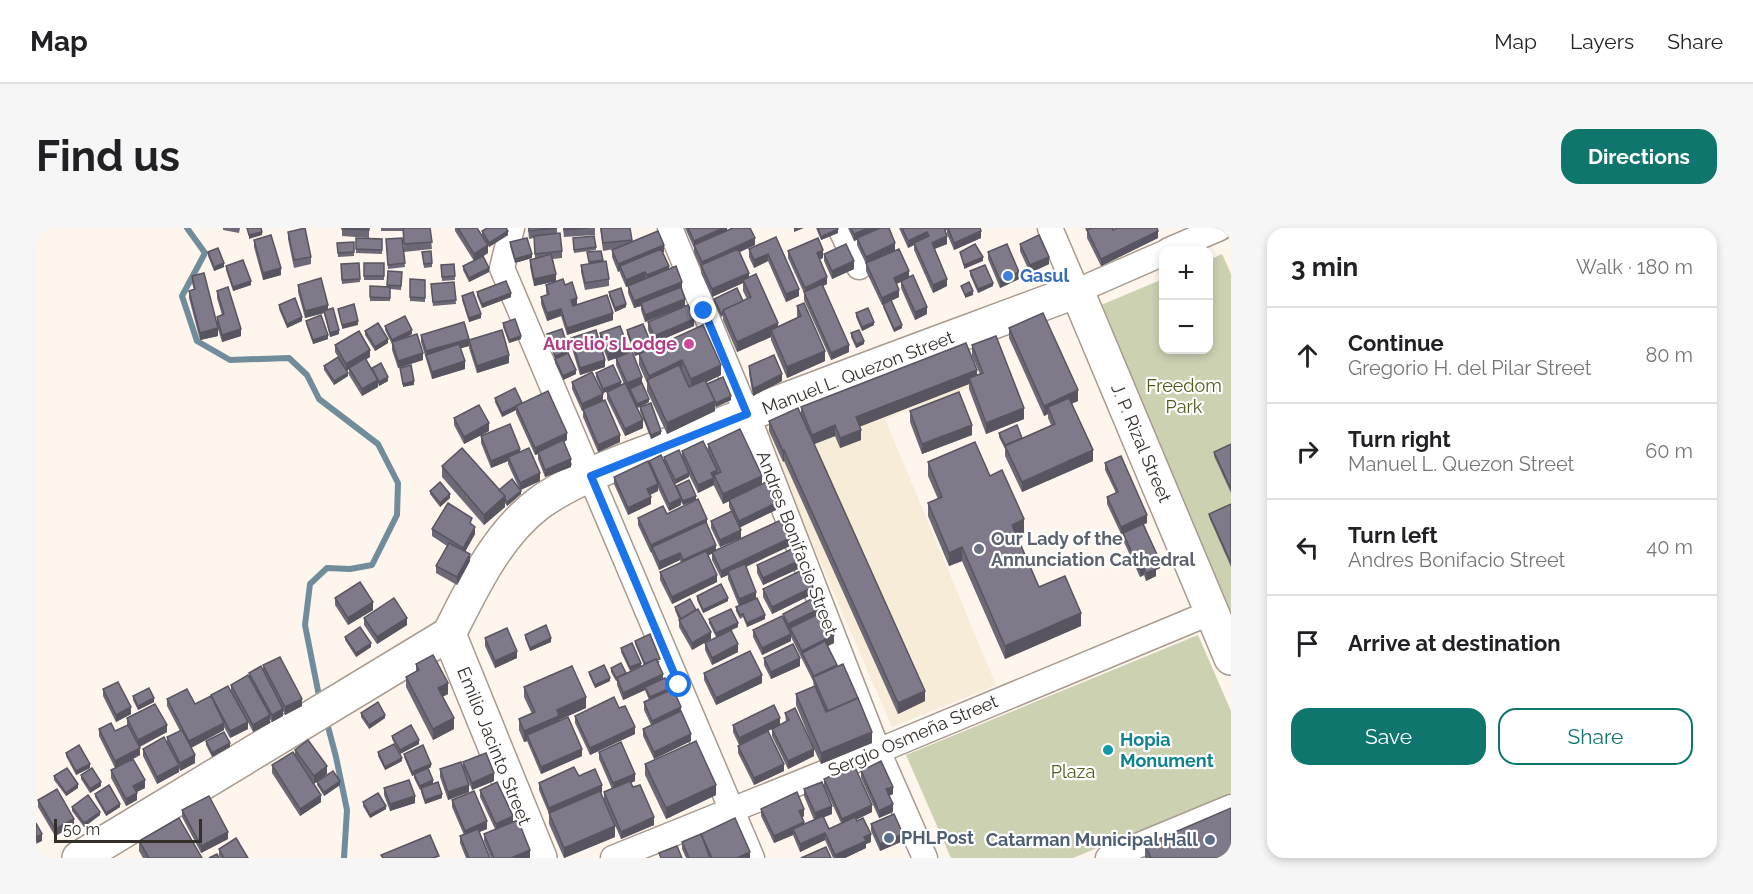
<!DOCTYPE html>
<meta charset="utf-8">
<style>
body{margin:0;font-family:Raleway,sans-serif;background:#f6f6f6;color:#202124}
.controls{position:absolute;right:18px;top:18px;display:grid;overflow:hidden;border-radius:12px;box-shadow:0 3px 9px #0003}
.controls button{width:54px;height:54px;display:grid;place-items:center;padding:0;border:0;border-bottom:2px solid #e0e0e0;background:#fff;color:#202124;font:30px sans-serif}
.scale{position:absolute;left:18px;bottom:15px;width:148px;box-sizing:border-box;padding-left:6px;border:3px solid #352f2a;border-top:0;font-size:16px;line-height:21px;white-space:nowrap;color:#352f2a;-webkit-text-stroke:4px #fff;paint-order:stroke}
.stop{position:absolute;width:18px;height:18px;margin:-14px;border:4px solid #1a73e8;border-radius:50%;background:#fff}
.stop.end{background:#1a73e8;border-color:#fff;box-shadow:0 2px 6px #0008}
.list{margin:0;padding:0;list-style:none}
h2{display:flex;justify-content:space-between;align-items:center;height:78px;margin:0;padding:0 24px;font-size:26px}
h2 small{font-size:20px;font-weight:400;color:#757577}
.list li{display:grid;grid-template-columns:39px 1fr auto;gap:18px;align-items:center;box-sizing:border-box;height:96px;padding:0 24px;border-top:2px solid #e0e0e0}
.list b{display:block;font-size:22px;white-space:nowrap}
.list p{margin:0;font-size:20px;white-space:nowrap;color:#757577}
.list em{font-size:20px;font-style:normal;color:#757577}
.actions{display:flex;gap:12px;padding:18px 24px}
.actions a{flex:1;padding:14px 0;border:2px solid #0f766e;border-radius:18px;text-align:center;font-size:21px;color:#0f766e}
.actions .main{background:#0f766e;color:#fff}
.icon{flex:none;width:33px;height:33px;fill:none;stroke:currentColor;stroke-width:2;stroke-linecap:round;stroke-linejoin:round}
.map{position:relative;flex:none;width:1195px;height:630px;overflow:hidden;border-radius:18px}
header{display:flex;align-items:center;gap:36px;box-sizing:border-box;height:84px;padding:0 30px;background:#fff;border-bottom:2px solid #e0e0e0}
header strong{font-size:28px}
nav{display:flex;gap:33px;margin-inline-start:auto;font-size:21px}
.intro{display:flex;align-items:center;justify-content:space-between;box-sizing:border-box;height:144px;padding:0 36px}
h1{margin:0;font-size:42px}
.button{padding:15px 27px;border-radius:18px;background:#0f766e;color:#fff;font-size:21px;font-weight:700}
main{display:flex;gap:36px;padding:0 36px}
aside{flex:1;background:#fff;border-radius:18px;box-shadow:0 3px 9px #0003}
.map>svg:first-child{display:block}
.education{fill:#f6ecd7}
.green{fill:#cbd1b1}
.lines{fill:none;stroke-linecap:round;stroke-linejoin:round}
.stream{stroke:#718d9b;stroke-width:6}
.street-casing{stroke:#a89a8e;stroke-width:27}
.secondary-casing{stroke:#a89a8e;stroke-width:36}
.street{stroke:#fff;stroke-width:24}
.secondary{stroke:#fff;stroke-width:33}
.wall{fill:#6d6876}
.shaded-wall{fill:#595560}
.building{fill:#7f7989;stroke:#595560;stroke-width:1.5}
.route{stroke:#1a73e8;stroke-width:8}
.shop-dot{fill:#3f7fe0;stroke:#fff;stroke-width:2}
.hotel-dot{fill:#d1479c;stroke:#fff;stroke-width:2}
.worship-dot{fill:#6b7280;stroke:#fff;stroke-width:2}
.culture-dot{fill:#0f9aa8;stroke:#fff;stroke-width:2}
.service-dot{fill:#5c6f8a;stroke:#fff;stroke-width:2}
.labels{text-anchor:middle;stroke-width:4.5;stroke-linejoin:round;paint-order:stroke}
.shop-label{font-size:18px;font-weight:bold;fill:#366cbe;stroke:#fff;text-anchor:start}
.hotel-label{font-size:18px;font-weight:bold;fill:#b23c85;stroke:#fff;text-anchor:end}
.street-label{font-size:18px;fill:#352f2a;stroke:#fff}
.park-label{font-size:18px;fill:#52591a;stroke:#fff}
.worship-label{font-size:18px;font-weight:bold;fill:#5b616d;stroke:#fff;text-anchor:start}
.culture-label{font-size:18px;font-weight:bold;fill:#0d838f;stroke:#fff;text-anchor:start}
.service-label{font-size:18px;font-weight:bold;fill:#4e5e75;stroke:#fff;text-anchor:start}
</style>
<header>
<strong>Map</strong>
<nav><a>Map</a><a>Layers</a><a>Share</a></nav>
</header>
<div class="intro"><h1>Find us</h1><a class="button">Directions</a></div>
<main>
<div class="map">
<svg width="1195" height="630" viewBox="0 0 1195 630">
<rect width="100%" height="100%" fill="#fef5ed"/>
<path class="education" d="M 933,118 L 946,155 L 849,191 L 960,457 L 856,499 L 727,202 Z"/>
<g class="green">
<path d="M 1186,26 L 1195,46 L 1195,394 L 1058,80 L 1127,51 L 1128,122 L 1172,122 L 1173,32 Z"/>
<path d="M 1162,407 L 1195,483 L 1195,565 L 1037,630 L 915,630 L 870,527 Z"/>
</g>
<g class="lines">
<g class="stream">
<path d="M 151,0 L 169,25 L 146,68 L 161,113 L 194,132 L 253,130 L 271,147 L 283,171 L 342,216 L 362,255 L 361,287 L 336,337 L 314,341 L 291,340 L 274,356 L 269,397 L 284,473"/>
<path d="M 290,491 L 300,529 L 311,582 L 308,630"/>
</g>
<g class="street-casing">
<g id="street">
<path d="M 476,0 L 466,40 L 716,630"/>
<path d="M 634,0 L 711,186 L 842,523 L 889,630"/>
<path d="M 804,0 L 823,39"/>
<path d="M 1014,0 L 1041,63 L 1128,25"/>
<path d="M 1133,22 L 1184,0"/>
<path d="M 577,630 L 842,523 L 1176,384"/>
<path d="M 1072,630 L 1195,579"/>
</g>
</g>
<g class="secondary-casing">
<g id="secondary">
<path d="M 413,406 L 504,630"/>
<path d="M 43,630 L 413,406 C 436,361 460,308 502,276 C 544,245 614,224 663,205 C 788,156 915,110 1041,63 L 1195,430"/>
</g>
</g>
<use href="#street" class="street"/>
<use href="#secondary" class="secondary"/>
</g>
<g class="wall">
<path d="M 187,0 L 204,0 L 203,5 L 187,2 Z"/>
<path d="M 306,0 L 333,0 L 333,10 L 306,8 Z"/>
<path d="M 345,0 L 394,0 L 396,21 L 368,24 L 367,3 L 345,3 Z"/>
<path d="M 419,0 L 441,0 L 452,25 L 447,28 L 453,44 L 433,54 L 427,42 L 427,38 L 438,33 L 419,3 Z"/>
<path d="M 492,0 L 521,0 L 521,5 L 526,23 L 526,30 L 517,31 L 520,53 L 529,57 L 541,76 L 577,92 L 531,107 L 525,88 L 511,93 L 505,76 L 505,69 L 511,67 L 510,64 L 510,57 L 517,54 L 498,58 L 494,39 L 494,32 L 499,30 L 498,10 L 493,11 Z"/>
<path d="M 527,0 L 559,0 L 559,7 L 528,9 Z"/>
<path d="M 564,0 L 594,0 L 596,14 L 628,24 L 627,24 L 633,41 L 646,61 L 645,61 L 649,78 L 609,94 L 605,82 L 605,78 L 598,80 L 592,65 L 592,58 L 590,59 L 584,45 L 584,43 L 582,44 L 576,29 L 576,22 L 578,21 L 567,23 Z"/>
<path d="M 649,0 L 691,0 L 691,3 L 694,1 L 694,0 L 714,0 L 719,17 L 704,24 L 713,49 L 742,98 L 761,90 L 761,78 L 789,133 L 751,150 L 735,112 L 735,109 L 701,124 L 687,92 L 687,88 L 685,89 L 678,74 L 678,71 L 707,73 L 711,71 L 707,63 L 707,55 L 676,69 L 665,45 L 665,40 L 658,25 L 658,20 Z"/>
<path d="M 780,0 L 801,0 L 802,5 L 785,12 Z"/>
<path d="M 812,0 L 853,0 L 859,22 L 891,86 L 879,92 L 865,60 L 865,54 L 860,56 L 863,69 L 855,73 L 866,100 L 858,104 L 847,79 L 847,77 L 846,77 L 830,43 L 830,36 L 821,17 L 821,12 L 818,13 Z"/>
<path d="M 863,0 L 944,0 L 945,10 L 918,22 L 911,6 L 911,2 L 909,3 L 911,16 L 898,21 L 911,58 L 897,65 L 878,22 L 878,17 L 872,20 Z"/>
<path d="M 1049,0 L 1077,0 L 1077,2 L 1122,10 L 1065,38 L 1051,10 L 1051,4 Z"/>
<path d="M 446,3 L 472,7 L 453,19 L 446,7 Z"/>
<path d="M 252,4 L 275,29 L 275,36 L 258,40 L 252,11 Z"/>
<path d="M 740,9 L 763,68 L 750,74 L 732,33 L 718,40 L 713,29 L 713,21 Z"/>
<path d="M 320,10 L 346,11 L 346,26 L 320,25 Z"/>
<path d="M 366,10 L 369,39 L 352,41 L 350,11 Z"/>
<path d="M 537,10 L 560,19 L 560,22 L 538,25 Z"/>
<path d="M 218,12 L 245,47 L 227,52 L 218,19 Z"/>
<path d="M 318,14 L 318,28 L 302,29 L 301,15 Z"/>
<path d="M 474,14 L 496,30 L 479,35 L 474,18 Z"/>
<path d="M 984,16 L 1013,36 L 994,45 L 984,23 Z"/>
<path d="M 565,23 L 567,33 L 573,51 L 573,58 L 549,62 L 545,44 L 545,37 L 553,36 L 551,24 Z"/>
<path d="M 752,23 L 787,30 L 783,31 L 791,56 L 787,58 L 813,124 L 795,132 L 768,72 L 768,65 L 752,30 Z"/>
<path d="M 172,24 L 188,39 L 178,43 L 172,28 Z"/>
<path d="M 386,24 L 396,35 L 396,39 L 388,40 Z"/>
<path d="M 952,24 L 983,51 L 964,60 L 952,31 Z"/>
<path d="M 788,26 L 818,41 L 796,51 L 788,33 Z"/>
<path d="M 323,35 L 324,54 L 306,56 L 305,36 Z"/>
<rect x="328" y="35" width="20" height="17"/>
<path d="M 418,36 L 419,52 L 406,53 L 405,37 Z"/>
<path d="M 190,38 L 215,57 L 197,63 L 190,42 Z"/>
<path d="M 352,43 L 366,44 L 365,62 L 354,61 L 354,73 L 334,73 L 334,58 L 351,59 Z"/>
<path d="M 934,43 L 957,58 L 942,65 L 934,47 Z"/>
<path d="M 156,48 L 181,96 L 181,89 L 186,87 L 181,70 L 181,63 L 205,108 L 186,114 L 181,98 L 182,108 L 164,112 L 153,70 L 153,63 L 158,62 L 156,55 Z"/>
<path d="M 374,51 L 389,52 L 389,74 L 374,73 Z"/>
<path d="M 418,54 L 420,76 L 397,78 L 395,60 Z"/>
<path d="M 262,57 L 292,82 L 303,106 L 294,109 L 288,85 L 269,90 L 262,64 Z"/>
<path d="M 441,64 L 475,69 L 446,80 L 441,68 Z"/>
<path d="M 573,64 L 590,79 L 579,84 L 573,68 Z"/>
<path d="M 426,68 L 445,90 L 433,94 L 426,72 Z"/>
<path d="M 243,77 L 266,93 L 251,100 L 243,81 Z"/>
<path d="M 820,85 L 838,97 L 826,103 L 820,89 Z"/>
<path d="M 270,93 L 292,111 L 277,116 L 270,96 Z"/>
<path d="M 612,94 L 658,98 L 618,115 L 612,102 Z"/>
<path d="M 467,95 L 485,111 L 473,115 L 467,99 Z"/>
<path d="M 349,98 L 376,106 L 367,111 L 387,132 L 362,140 L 356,122 L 356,116 L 349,102 Z"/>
<path d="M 973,100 L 1042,173 L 1036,175 L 1057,233 L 986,264 L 969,228 L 969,221 L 963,209 L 963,205 L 986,210 L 1015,197 L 1012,190 L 1012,186 L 1008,188 L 973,110 Z"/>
<path d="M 591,102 L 616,120 L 685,147 L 670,154 L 671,156 L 695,172 L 680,179 L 679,178 L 679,183 L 631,206 L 611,163 L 611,155 L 603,137 L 603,126 L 599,128 L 591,106 Z"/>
<path d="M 329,103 L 352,115 L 339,123 L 329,107 Z"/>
<path d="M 564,105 L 592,125 L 606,156 L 613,174 L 601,180 L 607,200 L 589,208 L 571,171 L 571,164 L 575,162 L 567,165 L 560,149 L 560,145 L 585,157 L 588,156 L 580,137 L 580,130 L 572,133 L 564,112 Z"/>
<path d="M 815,105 L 828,116 L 820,120 L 815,109 Z"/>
<path d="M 511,106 L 533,126 L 540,146 L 527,152 L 519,135 L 519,131 L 511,109 Z"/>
<path d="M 385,107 L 433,118 L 425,120 L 429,141 L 396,151 L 385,114 Z"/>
<path d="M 535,110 L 569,139 L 544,147 L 535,117 Z"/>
<path d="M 433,112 L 473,135 L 441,145 L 433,120 Z"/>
<path d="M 299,117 L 334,129 L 329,132 L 336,142 L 336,140 L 352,153 L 343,158 L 342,155 L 342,159 L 326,168 L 313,147 L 313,141 L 311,143 L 312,148 L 298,157 L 288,142 L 288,138 L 302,129 L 299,124 Z"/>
<path d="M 936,117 L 988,191 L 950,206 L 933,161 L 933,156 L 823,199 L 825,212 L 804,220 L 799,208 L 778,216 L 889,473 L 862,486 L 748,233 L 747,234 L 733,203 L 733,193 L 765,186 L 765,179 L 941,147 L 944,146 L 936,128 Z"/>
<path d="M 713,138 L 746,153 L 717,168 L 713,146 Z"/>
<path d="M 536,154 L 567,173 L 584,214 L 562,224 L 547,189 L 547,183 L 546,183 L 536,161 Z"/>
<path d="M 459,170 L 486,175 L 531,212 L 528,214 L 535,239 L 509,249 L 502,231 L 502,226 L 499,227 L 480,185 L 480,182 L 466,189 L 459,174 Z"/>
<path d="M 604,179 L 625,206 L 615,211 L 604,183 Z"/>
<path d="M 874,183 L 936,207 L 886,226 L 874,194 Z"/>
<path d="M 418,190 L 453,203 L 428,216 L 418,197 Z"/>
<path d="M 445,208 L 484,224 L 504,253 L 485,262 L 485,266 L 471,278 L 469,275 L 469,279 L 448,297 L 406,249 L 406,238 L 463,262 L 483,260 L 472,236 L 472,233 L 455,240 L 445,215 Z"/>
<path d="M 672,216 L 726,256 L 740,282 L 704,299 L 705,310 L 684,319 L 675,300 L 675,293 L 695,283 L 693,279 L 693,273 L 687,276 L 678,258 L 678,250 L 678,257 L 662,265 L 653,247 L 653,249 L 639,256 L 628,233 L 628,229 L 646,229 L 646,223 L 672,224 Z"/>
<path d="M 1195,216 L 1195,265 L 1178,228 L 1178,224 Z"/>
<path d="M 613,233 L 640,258 L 660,272 L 647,277 L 645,274 L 645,277 L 633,283 L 622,260 L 622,263 L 614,267 L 615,276 L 592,287 L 578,256 L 578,249 L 613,237 Z"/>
<path d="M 892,234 L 954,248 L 988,305 L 980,308 L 1003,359 L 1045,398 L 969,431 L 926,333 L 913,338 L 892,288 L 892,275 L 902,271 L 892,248 Z"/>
<path d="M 1069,235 L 1111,295 L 1108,296 L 1124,340 L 1120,342 L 1120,348 L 1110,353 L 1108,347 L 1104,349 L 1087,312 L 1087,306 L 1085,306 L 1071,276 L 1071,269 L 1080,265 L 1069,242 Z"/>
<path d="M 394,263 L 414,270 L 404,279 L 394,266 Z"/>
<path d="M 1195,276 L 1195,339 L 1173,289 L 1173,286 Z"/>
<path d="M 631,286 L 671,297 L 680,323 L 754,318 L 710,339 L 720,370 L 729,391 L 711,399 L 707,389 L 704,391 L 700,383 L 700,379 L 703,378 L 692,351 L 692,347 L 685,350 L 676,332 L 676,325 L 672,327 L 681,354 L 636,376 L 624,352 L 624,344 L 645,335 L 644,332 L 623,342 L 616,326 L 616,324 L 615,325 L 602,297 L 602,290 Z"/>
<path d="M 436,297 L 439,306 L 429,324 L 434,333 L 421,357 L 400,345 L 400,338 L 411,318 L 396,308 L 396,301 Z"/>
<path d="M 721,337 L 762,341 L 727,357 L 721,345 Z"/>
<path d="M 727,361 L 777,366 L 736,386 L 727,369 Z"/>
<path d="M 661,368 L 692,373 L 667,385 L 661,372 Z"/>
<path d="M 299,370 L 337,382 L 312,397 L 299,377 Z"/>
<path d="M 639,379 L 660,382 L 675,411 L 656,422 L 643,399 L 643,392 L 639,382 Z"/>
<path d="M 787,385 L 798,415 L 792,418 L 836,515 L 785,536 L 778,521 L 778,528 L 752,541 L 736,508 L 736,501 L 703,517 L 697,504 L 697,497 L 744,497 L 750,494 L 749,485 L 776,516 L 760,477 L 760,466 L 778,459 L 777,453 L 755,409 L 755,413 L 726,427 L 717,409 L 717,402 L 747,389 L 747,386 Z"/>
<path d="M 328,390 L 371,397 L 341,416 L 328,397 Z"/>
<path d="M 673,391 L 702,399 L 680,409 L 673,395 Z"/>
<path d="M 489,407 L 515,414 L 494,423 L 489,410 Z"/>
<path d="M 309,409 L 335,419 L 320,429 L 309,412 Z"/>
<path d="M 449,410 L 481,430 L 459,440 L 449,418 Z"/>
<path d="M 599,413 L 624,434 L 622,435 L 627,451 L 645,485 L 655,513 L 618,531 L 607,508 L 607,501 L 615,497 L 608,482 L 608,474 L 613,472 L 609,462 L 587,472 L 581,457 L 581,453 L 580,453 L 575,444 L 575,440 L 590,445 L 608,437 L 599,416 Z"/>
<path d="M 596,415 L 594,443 L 585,424 L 585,420 Z"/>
<path d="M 669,415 L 702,424 L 676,437 L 669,422 Z"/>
<path d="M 728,430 L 764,438 L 735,451 L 728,437 Z"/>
<path d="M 380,436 L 412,466 L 406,469 L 418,501 L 397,512 L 370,459 L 370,449 L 380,443 Z"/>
<path d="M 227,437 L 266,478 L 249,487 L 247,483 L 247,488 L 236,494 L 234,491 L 234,495 L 217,504 L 212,494 L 212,501 L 194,510 L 188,499 L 188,502 L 155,520 L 159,535 L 144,543 L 143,540 L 143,544 L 121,556 L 107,528 L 107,521 L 131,514 L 131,509 L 144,503 L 131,478 L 131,471 L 159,476 L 175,470 L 175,467 L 195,462 L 195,457 L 213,450 L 213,445 L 227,442 Z"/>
<path d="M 553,444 L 574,453 L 559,460 L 553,447 Z"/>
<path d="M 668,445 L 726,455 L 680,477 L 668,452 Z"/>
<path d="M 488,459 L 550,480 L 523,492 L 546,528 L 505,546 L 491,513 L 488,514 L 483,502 L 483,491 L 496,486 L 488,469 Z"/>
<path d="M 67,461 L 95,486 L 80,494 L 67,468 Z"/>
<path d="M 97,468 L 118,474 L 102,482 L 97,472 Z"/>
<path d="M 583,480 L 599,506 L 554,527 L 539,495 L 539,488 Z"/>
<path d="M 325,485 L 349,490 L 333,501 L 325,489 Z"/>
<path d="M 91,490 L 131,504 L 104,519 L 104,527 L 97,531 L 109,560 L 100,564 L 101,572 L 90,578 L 75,550 L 75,542 L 79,540 L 63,508 L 63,501 L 79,503 L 91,497 Z"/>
<path d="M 356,508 L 383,516 L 364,526 L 356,511 Z"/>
<path d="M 170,513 L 194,519 L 176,529 L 170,517 Z"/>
<path d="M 702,518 L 748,543 L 718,557 L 702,525 Z"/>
<path d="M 259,522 L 291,546 L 278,555 L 285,574 L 264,588 L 236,545 L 236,537 L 259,526 Z"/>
<path d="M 342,524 L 366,533 L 349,542 L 342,528 Z"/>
<path d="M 563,524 L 599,553 L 595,555 L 618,597 L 585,611 L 568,572 L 568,564 L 576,561 L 563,531 Z"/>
<path d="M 30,525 L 54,540 L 40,547 L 30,528 Z"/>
<path d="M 368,526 L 395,539 L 392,541 L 397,555 L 390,559 L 406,570 L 389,576 L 385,564 L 385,561 L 384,562 L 378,550 L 378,547 L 376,548 L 368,529 Z"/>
<path d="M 427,534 L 458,553 L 436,562 L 428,542 L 433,564 L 412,572 L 404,549 L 404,541 L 427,542 Z"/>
<path d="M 609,536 L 680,567 L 630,591 L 609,547 Z"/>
<path d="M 825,543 L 857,566 L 853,568 L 857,584 L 843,590 L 825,550 Z"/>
<path d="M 45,547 L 65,558 L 54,565 L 45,551 Z"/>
<path d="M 18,548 L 42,560 L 30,568 L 18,552 Z"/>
<path d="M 543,548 L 566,564 L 565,565 L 579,609 L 528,630 L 513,596 L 513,586 L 503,562 L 503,555 Z"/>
<path d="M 788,551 L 836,584 L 820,592 L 835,614 L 830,616 L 830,620 L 809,630 L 797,630 L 789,612 L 764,624 L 757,607 L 738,615 L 725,588 L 725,581 L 768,588 L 766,590 L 768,596 L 778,592 L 768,568 L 768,561 L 796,586 L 787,589 L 793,601 L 805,595 L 788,558 Z"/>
<path d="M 281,554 L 304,557 L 288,568 L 281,557 Z"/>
<path d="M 348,560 L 379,575 L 354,583 L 348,567 Z"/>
<path d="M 444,562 L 477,594 L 494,630 L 455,630 L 448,613 L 448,606 L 459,601 L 444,569 Z"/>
<path d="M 59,566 L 84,579 L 70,588 L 59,569 Z"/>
<path d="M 2,572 L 38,598 L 19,608 L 2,579 Z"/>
<path d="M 416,572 L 451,601 L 443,604 L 454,630 L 430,630 L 424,615 L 424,608 L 428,607 L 416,579 Z"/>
<path d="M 327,574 L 350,581 L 334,590 L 327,578 Z"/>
<path d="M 36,579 L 64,587 L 48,599 L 36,583 Z"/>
<path d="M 146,582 L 192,611 L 165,625 L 146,589 Z"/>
<path d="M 835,596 L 867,613 L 844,623 L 835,603 Z"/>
<path d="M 665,606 L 714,630 L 650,630 L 646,621 L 646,614 L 665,608 Z"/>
<path d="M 103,613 L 166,630 L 107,630 L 103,623 Z"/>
<path d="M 1109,617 L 1195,630 L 1109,630 Z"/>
<path d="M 183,621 L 212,630 L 184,630 L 183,628 Z"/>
</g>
<g class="shaded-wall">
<path d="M 687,0 L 691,0 L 691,6 L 658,17 L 658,20 L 658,13 Z"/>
<path d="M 758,0 L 768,0 L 758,4 Z"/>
<path d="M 832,0 L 848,0 L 818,13 L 818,6 Z"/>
<path d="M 802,1 L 802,5 L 785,12 L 785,9 Z"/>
<path d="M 472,3 L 472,7 L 453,19 L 453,15 Z"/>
<path d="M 945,3 L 945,10 L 918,22 L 918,15 Z"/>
<path d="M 1122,3 L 1122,10 L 1065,38 L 1065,31 Z"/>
<path d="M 226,4 L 226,7 L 213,11 L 213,7 Z"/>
<path d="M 891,4 L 891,11 L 878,15 L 878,17 L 872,20 L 872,13 Z"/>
<path d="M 911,8 L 911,16 L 896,22 L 896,15 Z"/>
<path d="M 719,10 L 719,17 L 667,40 L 666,34 Z"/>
<path d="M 859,15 L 859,22 L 830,36 L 830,29 Z"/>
<path d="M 452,17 L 452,25 L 438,34 L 438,26 Z"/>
<path d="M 628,17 L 628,24 L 586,42 L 584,38 L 584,43 L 582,44 L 582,36 Z"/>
<path d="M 787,22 L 787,30 L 781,33 L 781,25 Z"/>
<path d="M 496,26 L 496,30 L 479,35 L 479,31 Z"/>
<path d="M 732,26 L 732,33 L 718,40 L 718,32 Z"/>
<path d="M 947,29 L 947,33 L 928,41 L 928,37 Z"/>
<path d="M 1013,29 L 1013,36 L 994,45 L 994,37 Z"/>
<path d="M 818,33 L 818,41 L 796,51 L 796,43 Z"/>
<path d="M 188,35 L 188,39 L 178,43 L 178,39 Z"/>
<path d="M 633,38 L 633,45 L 611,55 L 611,47 Z"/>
<path d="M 245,40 L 245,47 L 227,52 L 227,45 Z"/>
<path d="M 453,40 L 453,44 L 433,54 L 433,50 Z"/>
<path d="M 873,43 L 873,50 L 858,57 L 858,50 Z"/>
<path d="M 609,44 L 609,51 L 590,59 L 590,52 Z"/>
<path d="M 983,44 L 983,51 L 964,60 L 964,52 Z"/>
<path d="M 713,45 L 713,52 L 707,52 L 707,55 L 676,69 L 676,61 Z"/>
<path d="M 520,46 L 520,53 L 498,58 L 498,51 Z"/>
<path d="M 791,49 L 791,56 L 769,67 L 769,60 Z"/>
<path d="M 911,51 L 911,58 L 897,65 L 897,57 Z"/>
<path d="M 215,53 L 215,57 L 197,63 L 197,59 Z"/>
<path d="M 646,54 L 646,61 L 605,77 L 605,75 L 605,78 L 598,80 L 598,73 Z"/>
<path d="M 957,55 L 957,58 L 942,65 L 942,61 Z"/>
<path d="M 763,61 L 763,68 L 750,74 L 750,66 Z"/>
<path d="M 863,62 L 863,69 L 846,77 L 846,70 Z"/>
<path d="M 937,63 L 937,67 L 929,70 L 929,67 Z"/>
<path d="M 475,65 L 475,69 L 446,80 L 446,76 Z"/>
<path d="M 541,70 L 541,77 L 535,79 L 535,72 Z"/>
<path d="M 649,71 L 649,78 L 609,94 L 609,87 Z"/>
<path d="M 590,76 L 590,79 L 579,84 L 579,80 Z"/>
<path d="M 292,77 L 292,84 L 288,83 L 288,85 L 269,90 L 269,83 Z"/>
<path d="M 891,79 L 891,86 L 879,92 L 879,84 Z"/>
<path d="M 525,81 L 525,88 L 511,93 L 511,85 Z"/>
<path d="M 577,85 L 577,92 L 531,107 L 531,100 Z"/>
<path d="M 445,86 L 445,90 L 433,94 L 433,90 Z"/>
<path d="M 266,89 L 266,93 L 251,100 L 251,96 Z"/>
<path d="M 658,91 L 658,98 L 618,115 L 618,108 Z"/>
<path d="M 322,93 L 322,97 L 306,101 L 306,97 Z"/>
<path d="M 838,94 L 838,97 L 826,103 L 826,99 Z"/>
<path d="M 742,95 L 742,105 L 735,102 L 735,109 L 701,124 L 701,114 Z"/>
<path d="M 866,97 L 866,100 L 858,104 L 858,101 Z"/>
<path d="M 182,100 L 182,108 L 164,112 L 164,105 Z"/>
<path d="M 205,101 L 205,108 L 186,114 L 186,107 Z"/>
<path d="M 303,102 L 303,106 L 294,109 L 294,105 Z"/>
<path d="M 376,102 L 376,106 L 356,116 L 356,112 Z"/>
<path d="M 292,107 L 292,111 L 277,116 L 277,112 Z"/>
<path d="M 485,108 L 485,111 L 473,115 L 473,112 Z"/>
<path d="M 352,111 L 352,115 L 339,123 L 339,119 Z"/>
<path d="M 433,111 L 433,118 L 391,130 L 390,123 Z"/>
<path d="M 828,113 L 828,116 L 820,120 L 820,116 Z"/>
<path d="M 813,117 L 813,124 L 795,132 L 795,125 Z"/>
<path d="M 592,118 L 592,126 L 572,133 L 572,126 Z"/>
<path d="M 616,118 L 616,121 L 599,128 L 599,124 Z"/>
<path d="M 334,122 L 334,129 L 310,143 L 310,136 Z"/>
<path d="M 533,123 L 533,126 L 519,131 L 519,128 Z"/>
<path d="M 789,123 L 789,133 L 751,150 L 751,139 Z"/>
<path d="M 387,125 L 387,132 L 362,140 L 362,133 Z"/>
<path d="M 473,127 L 473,135 L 441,145 L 441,138 Z"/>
<path d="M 569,132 L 569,139 L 544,147 L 544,140 Z"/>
<path d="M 646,132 L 646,143 L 613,156 L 613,148 Z"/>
<path d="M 429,133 L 429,141 L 396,151 L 396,144 Z"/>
<path d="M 685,137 L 685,147 L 655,162 L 655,151 Z"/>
<path d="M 540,142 L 540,146 L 527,152 L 527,148 Z"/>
<path d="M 941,142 L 941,153 L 933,150 L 933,156 L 820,200 L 820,189 Z"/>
<path d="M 312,145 L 312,148 L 298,157 L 298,153 Z"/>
<path d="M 746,146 L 746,153 L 717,168 L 717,161 Z"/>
<path d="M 352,149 L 352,153 L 343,158 L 343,154 Z"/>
<path d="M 606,149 L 606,156 L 591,162 L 591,155 Z"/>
<path d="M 342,152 L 342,159 L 326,168 L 326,161 Z"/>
<path d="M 378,153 L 378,157 L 367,159 L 367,156 Z"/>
<path d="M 585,154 L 585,158 L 567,165 L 567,161 Z"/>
<path d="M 1042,162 L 1042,173 L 1015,185 L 1012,179 L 1012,186 L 1008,188 L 1008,178 Z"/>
<path d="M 567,166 L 567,173 L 546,183 L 546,176 Z"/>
<path d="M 695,168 L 695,172 L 680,179 L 680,175 Z"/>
<path d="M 613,171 L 613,174 L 601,180 L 601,176 Z"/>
<path d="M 679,173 L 679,183 L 631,206 L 631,195 Z"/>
<path d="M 480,178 L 480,182 L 466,189 L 466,185 Z"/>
<path d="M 988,180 L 988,191 L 950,206 L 950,195 Z"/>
<path d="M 607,192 L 607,200 L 589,208 L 589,201 Z"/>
<path d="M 453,195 L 453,203 L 428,216 L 428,209 Z"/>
<path d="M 799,197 L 799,208 L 776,217 L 776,207 Z"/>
<path d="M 936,197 L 936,207 L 886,226 L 886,216 Z"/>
<path d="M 825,202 L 825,212 L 804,220 L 804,210 Z"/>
<path d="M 625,203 L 625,206 L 615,211 L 615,207 Z"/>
<path d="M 531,205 L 531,212 L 502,225 L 502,224 L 502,226 L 499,227 L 499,220 Z"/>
<path d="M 584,207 L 584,214 L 562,224 L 562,217 Z"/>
<path d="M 484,221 L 484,229 L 472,229 L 472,233 L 455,240 L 455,233 Z"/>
<path d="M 748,222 L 748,233 L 747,234 L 747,223 Z"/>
<path d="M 1057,222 L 1057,233 L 986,264 L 986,254 Z"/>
<path d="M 535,231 L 535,239 L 509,249 L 509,242 Z"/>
<path d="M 681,242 L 681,249 L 678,247 L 678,257 L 662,265 L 662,257 L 675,245 Z"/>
<path d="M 504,245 L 504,253 L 484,262 L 484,255 Z"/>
<path d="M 653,245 L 653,249 L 639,256 L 639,252 Z"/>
<path d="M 726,248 L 726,258 L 687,276 L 687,266 Z"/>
<path d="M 622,256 L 622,263 L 611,268 L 611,261 Z"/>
<path d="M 485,263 L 485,266 L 471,278 L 471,274 Z"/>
<path d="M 414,266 L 414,270 L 404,279 L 404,275 Z"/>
<path d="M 469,268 L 469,279 L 448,297 L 448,287 Z"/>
<path d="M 660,268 L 660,272 L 647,277 L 647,273 Z"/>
<path d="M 615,269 L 615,276 L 592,287 L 592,280 Z"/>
<path d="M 645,270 L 645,277 L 633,283 L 633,276 Z"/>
<path d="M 740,275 L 740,282 L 703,300 L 703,293 Z"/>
<path d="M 1111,287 L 1111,295 L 1085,306 L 1085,299 Z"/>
<path d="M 671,291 L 671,298 L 616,319 L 616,324 L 615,325 L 615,317 Z"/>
<path d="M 988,291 L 988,305 L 976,310 L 976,297 Z"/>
<path d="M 439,299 L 439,306 L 427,327 L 427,320 Z"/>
<path d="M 705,302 L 705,310 L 684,319 L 684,312 Z"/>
<path d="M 754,310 L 754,318 L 693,346 L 692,343 L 692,347 L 685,350 L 685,343 Z"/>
<path d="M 680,317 L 680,324 L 647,339 L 647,332 Z"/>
<path d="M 926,319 L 926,333 L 913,338 L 913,325 Z"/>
<path d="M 644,325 L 644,332 L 623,342 L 623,334 Z"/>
<path d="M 434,326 L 434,333 L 421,357 L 421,349 Z"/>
<path d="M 762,333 L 762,341 L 727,357 L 727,350 Z"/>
<path d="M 1124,333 L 1124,340 L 1120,342 L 1120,348 L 1110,353 L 1110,345 L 1117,336 Z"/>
<path d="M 1108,340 L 1108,347 L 1104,349 L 1104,342 Z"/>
<path d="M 681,347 L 681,354 L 636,376 L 636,369 Z"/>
<path d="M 777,359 L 777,366 L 736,386 L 736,379 Z"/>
<path d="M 720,364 L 720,371 L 703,378 L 703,371 Z"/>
<path d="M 692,370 L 692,373 L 667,385 L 667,382 Z"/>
<path d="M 337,374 L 337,382 L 312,397 L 312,390 Z"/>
<path d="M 787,379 L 787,387 L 754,400 L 754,402 L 752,404 L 752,396 Z"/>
<path d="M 1045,385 L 1045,398 L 969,431 L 969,418 Z"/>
<path d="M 729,387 L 729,391 L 711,399 L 711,395 Z"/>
<path d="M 371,390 L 371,397 L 341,416 L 341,409 Z"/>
<path d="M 702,395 L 702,399 L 680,409 L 680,405 Z"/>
<path d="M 675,404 L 675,411 L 656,422 L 656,415 Z"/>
<path d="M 755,406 L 755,413 L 726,427 L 726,420 Z"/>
<path d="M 798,407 L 798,415 L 768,429 L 766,425 L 766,430 L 766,423 Z"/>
<path d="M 515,410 L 515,414 L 494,423 L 494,420 Z"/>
<path d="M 335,415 L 335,419 L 320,429 L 320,425 Z"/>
<path d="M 702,416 L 702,424 L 676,437 L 676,430 Z"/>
<path d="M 481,423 L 481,430 L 459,440 L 459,433 Z"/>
<path d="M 764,430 L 764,438 L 735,451 L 735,444 Z"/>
<path d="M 605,435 L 605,438 L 594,443 L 594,439 Z"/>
<path d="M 627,446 L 627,453 L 609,459 L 609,462 L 587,472 L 587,465 Z"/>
<path d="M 726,447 L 726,455 L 680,477 L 680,470 Z"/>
<path d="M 574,450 L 574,453 L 559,460 L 559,457 Z"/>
<path d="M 412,455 L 412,466 L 402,471 L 402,460 Z"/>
<path d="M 634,460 L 634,464 L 614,473 L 614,469 Z"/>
<path d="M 889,463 L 889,473 L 862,486 L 862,475 Z"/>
<path d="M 550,469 L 550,480 L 523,492 L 523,499 L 491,507 L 491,513 L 488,514 L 488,503 L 521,482 Z"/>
<path d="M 118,470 L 118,474 L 102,482 L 102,478 Z"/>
<path d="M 266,471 L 266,478 L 249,487 L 249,479 Z"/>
<path d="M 95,479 L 95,486 L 80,494 L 80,487 Z"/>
<path d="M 645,479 L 645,486 L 616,500 L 616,493 Z"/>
<path d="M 247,481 L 247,488 L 236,494 L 236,487 Z"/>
<path d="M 234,487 L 234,495 L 217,504 L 217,497 Z"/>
<path d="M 349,487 L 349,490 L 333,501 L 333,497 Z"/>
<path d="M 418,490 L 418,501 L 397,512 L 397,501 Z"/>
<path d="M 744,490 L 744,497 L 703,517 L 703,510 Z"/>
<path d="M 212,494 L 212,501 L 194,510 L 194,503 Z"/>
<path d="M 188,495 L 188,502 L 153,521 L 153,513 Z"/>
<path d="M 131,497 L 131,504 L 102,519 L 102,512 Z"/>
<path d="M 599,499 L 599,506 L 554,527 L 554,520 Z"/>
<path d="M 836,504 L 836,515 L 785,536 L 785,525 Z"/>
<path d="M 655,506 L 655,513 L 618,531 L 618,524 Z"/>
<path d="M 383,512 L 383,516 L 364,526 L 364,522 Z"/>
<path d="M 194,515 L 194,519 L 176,529 L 176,525 Z"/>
<path d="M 104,520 L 104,527 L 79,540 L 79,533 Z"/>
<path d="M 546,521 L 546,528 L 505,546 L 505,539 Z"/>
<path d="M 778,521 L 778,528 L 752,541 L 752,533 Z"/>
<path d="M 159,527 L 159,535 L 144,543 L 144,535 Z"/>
<path d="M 366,530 L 366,533 L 349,542 L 349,539 Z"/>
<path d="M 54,536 L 54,540 L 40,547 L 40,543 Z"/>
<path d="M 395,536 L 395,539 L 376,548 L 376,544 Z"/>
<path d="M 748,536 L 748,543 L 718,557 L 718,550 Z"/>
<path d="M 143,537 L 143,544 L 121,556 L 121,549 Z"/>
<path d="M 291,538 L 291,546 L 278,556 L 278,548 Z"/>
<path d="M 458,545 L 458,553 L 436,562 L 436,555 Z"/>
<path d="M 599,546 L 599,553 L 577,562 L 577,555 Z"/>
<path d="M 109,552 L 109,560 L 97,566 L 97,558 Z"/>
<path d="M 397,552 L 397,555 L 384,562 L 384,558 Z"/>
<path d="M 304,553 L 304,557 L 288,568 L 288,564 Z"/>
<path d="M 65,554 L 65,558 L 54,565 L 54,561 Z"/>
<path d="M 42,556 L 42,560 L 30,568 L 30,565 Z"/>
<path d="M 433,557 L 433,564 L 412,572 L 412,564 Z"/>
<path d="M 566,557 L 566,564 L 513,587 L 513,580 Z"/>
<path d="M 680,557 L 680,567 L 630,591 L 630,580 Z"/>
<path d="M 857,559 L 857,566 L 850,569 L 850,561 Z"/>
<path d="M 101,565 L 101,572 L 90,578 L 90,571 Z"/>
<path d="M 406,566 L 406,570 L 389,576 L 389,572 Z"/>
<path d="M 285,567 L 285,574 L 264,588 L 264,581 Z"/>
<path d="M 379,568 L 379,575 L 354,583 L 354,576 Z"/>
<path d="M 84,576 L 84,579 L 70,588 L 70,585 Z"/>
<path d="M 857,576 L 857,584 L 843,590 L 843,583 Z"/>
<path d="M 836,577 L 836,584 L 806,598 L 806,591 Z"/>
<path d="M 350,578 L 350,581 L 334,590 L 334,587 Z"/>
<path d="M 796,578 L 796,586 L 779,593 L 779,585 Z"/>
<path d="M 768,581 L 768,588 L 763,591 L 763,583 Z"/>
<path d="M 64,584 L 64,587 L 48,599 L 48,595 Z"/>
<path d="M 477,588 L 477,596 L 460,604 L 460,596 Z"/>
<path d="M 618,589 L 618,597 L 585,611 L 585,604 Z"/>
<path d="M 38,591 L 38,598 L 19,608 L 19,601 Z"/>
<path d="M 451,593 L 451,601 L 429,610 L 429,603 Z"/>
<path d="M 768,594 L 768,602 L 757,601 L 757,607 L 738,615 L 738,608 Z"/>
<path d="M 579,598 L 579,609 L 528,630 L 528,620 Z"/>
<path d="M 192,604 L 192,611 L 165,625 L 165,618 Z"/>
<path d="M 789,605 L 789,612 L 764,624 L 764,616 Z"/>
<path d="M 6,606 L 6,613 L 0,616 L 0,609 Z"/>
<path d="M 835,606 L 835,614 L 830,616 L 830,620 L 809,630 L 799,630 L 799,627 L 828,609 Z"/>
<path d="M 867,606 L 867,613 L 844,623 L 844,616 Z"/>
<path d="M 494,622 L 494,630 L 475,630 Z"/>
<path d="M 714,624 L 714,630 L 701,630 Z"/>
</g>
<g class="building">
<path d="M 211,0 L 225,0 L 226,4 L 213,7 Z"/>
<path d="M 269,0 L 275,29 L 258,32 L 252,4 Z"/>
<path d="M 306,0 L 333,0 L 333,2 L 306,1 Z"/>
<path d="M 367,0 L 394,0 L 396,14 L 368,16 Z"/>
<path d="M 422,0 L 441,0 L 452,17 L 438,26 Z"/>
<path d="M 451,0 L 470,0 L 472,3 L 453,15 L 446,3 Z"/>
<path d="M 493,0 L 521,0 L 493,3 Z"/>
<path d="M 528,0 L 552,0 L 528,2 Z"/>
<path d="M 565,0 L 594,0 L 596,12 L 567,15 Z"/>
<path d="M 652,0 L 687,0 L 658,13 Z"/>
<path d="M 697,0 L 714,0 L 719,10 L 666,34 L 658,17 Z"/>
<path d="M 782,0 L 801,0 L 802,1 L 785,9 Z"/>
<path d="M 815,0 L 832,0 L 818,6 Z"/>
<path d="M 844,0 L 853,0 L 859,15 L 830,29 L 821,10 Z"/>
<path d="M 866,0 L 908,0 L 911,8 L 896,15 L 911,51 L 897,57 L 878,15 L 893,8 L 891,4 L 872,13 Z"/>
<path d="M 912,0 L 944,0 L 945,3 L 918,15 Z"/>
<path d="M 1056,0 L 1077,0 L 1077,2 L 1081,0 L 1121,0 L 1122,3 L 1065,31 L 1051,2 Z"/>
<path d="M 622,3 L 628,17 L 582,36 L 576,22 Z"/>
<path d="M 524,5 L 526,23 L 499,26 L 498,8 Z"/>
<path d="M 235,7 L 245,40 L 227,45 L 218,12 Z"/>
<path d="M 1003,7 L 1013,29 L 994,37 L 984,16 Z"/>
<path d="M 558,8 L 560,19 L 538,22 L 537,10 Z"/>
<path d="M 740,9 L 763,61 L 750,66 L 732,26 L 718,32 L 713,21 Z"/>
<path d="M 320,10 L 346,11 L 346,22 L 320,21 Z"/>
<path d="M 366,10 L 369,35 L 352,37 L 350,11 Z"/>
<path d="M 491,10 L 496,26 L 479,31 L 474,14 Z"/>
<path d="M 782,10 L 787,22 L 781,25 L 791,49 L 769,60 L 752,23 Z"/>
<path d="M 318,14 L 318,24 L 302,25 L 301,15 Z"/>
<path d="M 810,16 L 818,33 L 796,43 L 788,26 Z"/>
<path d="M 939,16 L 947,29 L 928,37 L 924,24 Z"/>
<path d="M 971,16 L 983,44 L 964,52 L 952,24 Z"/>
<path d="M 182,20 L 188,35 L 178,39 L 172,24 Z"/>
<path d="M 625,21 L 633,38 L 611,47 L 609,44 L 590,52 L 584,38 Z"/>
<path d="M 702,21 L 713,45 L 676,61 L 665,37 Z"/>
<path d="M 863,21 L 873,43 L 858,50 L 863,62 L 846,70 L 830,35 Z"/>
<path d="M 395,23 L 396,35 L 388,36 L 386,24 Z"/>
<path d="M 565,23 L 567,32 L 553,34 L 551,24 Z"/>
<path d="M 515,26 L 520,46 L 498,51 L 494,32 Z"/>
<path d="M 447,28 L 453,40 L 433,50 L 427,38 Z"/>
<path d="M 207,32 L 215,53 L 197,59 L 190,38 Z"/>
<path d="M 570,33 L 573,51 L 549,55 L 545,37 Z"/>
<path d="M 323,35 L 324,51 L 306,52 L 305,36 Z"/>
<rect x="328" y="35" width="20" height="13"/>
<path d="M 418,36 L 419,48 L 406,49 L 405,37 Z"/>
<path d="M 949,37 L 957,55 L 942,61 L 934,43 Z"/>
<path d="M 640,38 L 646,54 L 598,73 L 592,58 Z"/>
<path d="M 352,43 L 366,44 L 365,58 L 351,57 Z"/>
<path d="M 168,45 L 182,100 L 164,105 L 153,63 L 159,61 L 156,48 Z"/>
<path d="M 720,46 L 742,95 L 701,114 L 687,82 L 715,69 L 707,52 Z"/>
<path d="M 877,47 L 891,79 L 879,84 L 865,53 Z"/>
<path d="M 285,50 L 292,77 L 269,83 L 262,57 Z"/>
<path d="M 374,51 L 389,52 L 389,70 L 374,69 Z"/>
<path d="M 527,51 L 529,57 L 536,54 L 541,70 L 535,72 L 537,78 L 571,67 L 577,85 L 531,100 L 525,81 L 511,85 L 505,69 L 513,66 L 510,57 Z"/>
<path d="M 470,53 L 475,65 L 446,76 L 441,64 Z"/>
<path d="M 418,54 L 420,72 L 397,74 L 395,56 Z"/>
<path d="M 933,54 L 937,63 L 929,67 L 925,58 Z"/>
<path d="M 786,56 L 813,117 L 795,125 L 768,64 Z"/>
<path d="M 334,58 L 354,59 L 354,70 L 334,69 Z"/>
<path d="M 192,59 L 205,101 L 186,107 L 181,89 L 188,86 L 181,63 Z"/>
<path d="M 645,59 L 649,71 L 609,87 L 605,75 Z"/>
<path d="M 585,60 L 590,76 L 579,80 L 573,64 Z"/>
<path d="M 701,60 L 707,73 L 687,82 L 687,85 L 685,86 L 678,71 Z"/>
<path d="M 437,64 L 445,86 L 433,90 L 426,68 Z"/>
<path d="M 259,70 L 266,89 L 251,96 L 243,77 Z"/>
<path d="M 855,72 L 866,97 L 858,101 L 847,76 Z"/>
<path d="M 768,75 L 789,123 L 751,139 L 735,102 L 765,88 L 761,78 Z"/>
<path d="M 318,76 L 322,93 L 306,97 L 302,81 Z"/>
<path d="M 652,77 L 658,91 L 618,108 L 612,94 Z"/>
<path d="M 297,80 L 303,102 L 294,105 L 288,83 Z"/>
<path d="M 832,80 L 838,94 L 826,99 L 820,85 Z"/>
<path d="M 1007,85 L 1042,162 L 1008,178 L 973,100 Z"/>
<path d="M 285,87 L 292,107 L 277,112 L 270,93 Z"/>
<path d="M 369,88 L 376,102 L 356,112 L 349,98 Z"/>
<path d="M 479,91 L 485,108 L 473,112 L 467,95 Z"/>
<path d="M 428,94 L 433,111 L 390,123 L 385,107 Z"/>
<path d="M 342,95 L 352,111 L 339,119 L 329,103 Z"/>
<path d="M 607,96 L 616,118 L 599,124 L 591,102 Z"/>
<path d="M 667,97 L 685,137 L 655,151 L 646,132 L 613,148 L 603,126 Z"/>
<path d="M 584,98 L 592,118 L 572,126 L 564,105 Z"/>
<path d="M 526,101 L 533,123 L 519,128 L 511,106 Z"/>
<path d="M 466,102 L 473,127 L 441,138 L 433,112 Z"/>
<path d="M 560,102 L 569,132 L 544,140 L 535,110 Z"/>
<path d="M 823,102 L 828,113 L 820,116 L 815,105 Z"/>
<path d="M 323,103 L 334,122 L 310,136 L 299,117 Z"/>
<path d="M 381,106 L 387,125 L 362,133 L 356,114 Z"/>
<path d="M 960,108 L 988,180 L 950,195 L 933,150 L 947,145 L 936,117 Z"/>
<path d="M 930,115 L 941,142 L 820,189 L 825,202 L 804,210 L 799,197 L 776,207 L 765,179 Z"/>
<path d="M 423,116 L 429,133 L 396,144 L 390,127 Z"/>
<path d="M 596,123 L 606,149 L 591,155 L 580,130 Z"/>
<path d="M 532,125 L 540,142 L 527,148 L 519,131 Z"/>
<path d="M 738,127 L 746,146 L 717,161 L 713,138 Z"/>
<path d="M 302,129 L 312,145 L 298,153 L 288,138 Z"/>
<path d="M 329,130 L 342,152 L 326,161 L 313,140 Z"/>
<path d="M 345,135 L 352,149 L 343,154 L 336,140 Z"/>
<path d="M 375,137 L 378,153 L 367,156 L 364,140 Z"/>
<path d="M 577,137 L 585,154 L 567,161 L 560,145 Z"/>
<path d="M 643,137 L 653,159 L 669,152 L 679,173 L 631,195 L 611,152 Z"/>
<path d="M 556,144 L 567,166 L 546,176 L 536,154 Z"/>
<path d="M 687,149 L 695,168 L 680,175 L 671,156 Z"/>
<path d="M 589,155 L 607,192 L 589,201 L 571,164 Z"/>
<path d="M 606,155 L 613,171 L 601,176 L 594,161 Z"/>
<path d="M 479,160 L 486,175 L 466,185 L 459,170 Z"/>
<path d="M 512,163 L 531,205 L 499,220 L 480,178 Z"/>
<path d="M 923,164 L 936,197 L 886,216 L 874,183 Z"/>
<path d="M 1033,170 L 1057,222 L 986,254 L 969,218 L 1019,196 L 1012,179 Z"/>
<path d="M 569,172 L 584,207 L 562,217 L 547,181 Z"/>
<path d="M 615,175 L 625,203 L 615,207 L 604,179 Z"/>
<path d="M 443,177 L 453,195 L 428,209 L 418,190 Z"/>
<path d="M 762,180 L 889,463 L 862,475 L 748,222 L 747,223 L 733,193 Z"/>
<path d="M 474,196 L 484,221 L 455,233 L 445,208 Z"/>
<path d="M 981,197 L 986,210 L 969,217 L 963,205 Z"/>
<path d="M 704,201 L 726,248 L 687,266 L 678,247 L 685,244 L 672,216 Z"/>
<path d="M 527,212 L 535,231 L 509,242 L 502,224 Z"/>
<path d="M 667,213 L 681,242 L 675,245 L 678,250 L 662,257 L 646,223 Z"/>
<path d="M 939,214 L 954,248 L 966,242 L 988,291 L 976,297 L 1003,359 L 1029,348 L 1045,385 L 969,418 L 926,319 L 913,325 L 892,275 L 906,269 L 892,234 Z"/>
<path d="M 1195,216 L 1195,261 L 1178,224 Z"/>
<path d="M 426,220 L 469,268 L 448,287 L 406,238 Z"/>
<path d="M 493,220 L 504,245 L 484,255 L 472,229 Z"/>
<path d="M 643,222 L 653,245 L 639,252 L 628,229 Z"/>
<path d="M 625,227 L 645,270 L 633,276 L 613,233 Z"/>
<path d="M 1085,228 L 1111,287 L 1085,299 L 1071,269 L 1082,264 L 1069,235 Z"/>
<path d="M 612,233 L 622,256 L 611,261 L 615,269 L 592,280 L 578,249 Z"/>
<path d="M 476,251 L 485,263 L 471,274 L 469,271 L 469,268 L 463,262 Z"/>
<path d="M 653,252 L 660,268 L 647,273 L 640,258 Z"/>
<path d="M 404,254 L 414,266 L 404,275 L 394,263 Z"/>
<path d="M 730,254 L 740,275 L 703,293 L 693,272 Z"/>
<path d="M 662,271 L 671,291 L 615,317 L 602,290 L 627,278 L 631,286 Z"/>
<path d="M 412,275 L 436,290 L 434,295 L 439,299 L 427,320 L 396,301 Z"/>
<path d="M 1195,276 L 1195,335 L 1173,286 Z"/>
<path d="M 696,283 L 705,302 L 684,312 L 675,293 Z"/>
<path d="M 745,292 L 754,310 L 685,343 L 676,324 Z"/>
<path d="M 670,294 L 680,317 L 647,332 L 644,325 L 623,334 L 616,319 Z"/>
<path d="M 1107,296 L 1124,333 L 1117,336 L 1120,341 L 1110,345 L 1108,340 L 1104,342 L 1087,305 Z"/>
<path d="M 413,315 L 434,326 L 421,349 L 400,338 Z"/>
<path d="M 756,321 L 762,333 L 727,350 L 721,337 Z"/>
<path d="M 670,323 L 681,347 L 636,369 L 624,344 Z"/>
<path d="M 709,336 L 720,364 L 703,371 L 692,343 Z"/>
<path d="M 768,341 L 777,359 L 736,379 L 727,361 Z"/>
<path d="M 324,354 L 337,374 L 312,390 L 299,370 Z"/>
<path d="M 685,356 L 692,370 L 667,382 L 661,368 Z"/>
<path d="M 781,368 L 787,379 L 752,396 L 747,386 Z"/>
<path d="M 358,370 L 371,390 L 341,409 L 328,390 Z"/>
<path d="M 721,370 L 729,387 L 711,395 L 707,386 L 704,387 L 700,379 Z"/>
<path d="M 654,371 L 660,382 L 645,391 L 639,379 Z"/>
<path d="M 662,381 L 675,404 L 656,415 L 643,392 Z"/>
<path d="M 695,381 L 702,395 L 680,405 L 673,391 Z"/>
<path d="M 786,384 L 798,407 L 766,423 L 754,400 Z"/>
<path d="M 746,388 L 755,406 L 726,420 L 717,402 Z"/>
<path d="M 510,397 L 515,410 L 494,420 L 489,407 Z"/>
<path d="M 324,399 L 335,415 L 320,425 L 309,409 Z"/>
<path d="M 471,400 L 481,423 L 459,433 L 449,410 Z"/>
<path d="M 695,402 L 702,416 L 676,430 L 669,415 Z"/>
<path d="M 614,406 L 624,431 L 621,432 L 620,431 L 609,436 L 599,413 Z"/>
<path d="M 789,413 L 801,437 L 778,448 L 766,425 Z"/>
<path d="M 596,415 L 605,435 L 594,439 L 585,420 Z"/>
<path d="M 757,416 L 764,430 L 735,444 L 728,430 Z"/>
<path d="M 714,423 L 726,447 L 680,470 L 668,445 Z"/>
<path d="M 397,427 L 412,455 L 402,460 L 418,490 L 397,501 L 370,449 L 383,442 L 380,436 Z"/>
<path d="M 244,429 L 266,471 L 249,479 L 227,437 Z"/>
<path d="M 620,431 L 627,446 L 587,465 L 581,450 Z"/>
<path d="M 585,435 L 590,445 L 580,450 L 575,440 Z"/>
<path d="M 807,436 L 822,470 L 792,483 L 777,449 Z"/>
<path d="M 568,437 L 574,450 L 559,457 L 553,444 Z"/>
<path d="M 225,438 L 247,481 L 236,487 L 213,445 Z"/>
<path d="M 536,438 L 550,469 L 521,482 L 523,488 L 488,503 L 483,491 L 499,484 L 488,459 Z"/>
<path d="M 212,447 L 234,487 L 217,497 L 195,457 Z"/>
<path d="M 629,450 L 634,460 L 614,469 L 609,459 Z"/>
<path d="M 82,454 L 95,479 L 80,487 L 67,461 Z"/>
<path d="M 192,458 L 212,494 L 194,503 L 175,467 Z"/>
<path d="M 779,458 L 790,484 L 822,470 L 836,504 L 785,525 L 760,466 Z"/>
<path d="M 113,460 L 118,470 L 102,478 L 97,468 Z"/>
<path d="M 151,461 L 159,476 L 175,468 L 188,495 L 153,513 L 131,471 Z"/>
<path d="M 637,461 L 645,479 L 616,493 L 608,474 Z"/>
<path d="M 578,469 L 583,480 L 589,478 L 599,499 L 554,520 L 539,488 Z"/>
<path d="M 342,474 L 349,487 L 333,497 L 325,485 Z"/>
<path d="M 119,476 L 131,497 L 102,512 L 91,490 Z"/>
<path d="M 738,477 L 744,490 L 703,510 L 697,497 Z"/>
<path d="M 759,480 L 778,521 L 752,533 L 736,501 L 753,492 L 749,485 Z"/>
<path d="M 645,483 L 655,506 L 618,524 L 607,501 Z"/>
<path d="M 532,489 L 546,521 L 505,539 L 491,507 Z"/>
<path d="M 75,495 L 79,503 L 92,497 L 104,520 L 79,533 L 63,501 Z"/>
<path d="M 375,497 L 383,512 L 364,522 L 356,508 Z"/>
<path d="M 146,502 L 159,527 L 144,535 L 131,509 Z"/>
<path d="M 732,503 L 748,536 L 718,550 L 702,518 Z"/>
<path d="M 188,504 L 194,515 L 176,525 L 170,513 Z"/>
<path d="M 128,509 L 143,537 L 121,549 L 107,521 Z"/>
<path d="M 272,512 L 291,538 L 278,548 L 259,522 Z"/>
<path d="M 660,513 L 680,557 L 630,580 L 609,536 Z"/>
<path d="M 585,514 L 599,546 L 577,555 L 563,524 Z"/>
<path d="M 358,516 L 366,530 L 349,539 L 342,524 Z"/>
<path d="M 43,517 L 54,536 L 40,543 L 30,525 Z"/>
<path d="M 387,517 L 395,536 L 376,544 L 368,526 Z"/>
<path d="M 257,524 L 285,567 L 264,581 L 236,537 Z"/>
<path d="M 450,525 L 458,545 L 436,555 L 427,534 Z"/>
<path d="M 97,531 L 109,552 L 97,558 L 101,565 L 90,571 L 75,542 Z"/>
<path d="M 845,533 L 857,559 L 850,561 L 857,576 L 843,583 L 825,543 Z"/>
<path d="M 425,534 L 433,557 L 412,564 L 404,541 Z"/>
<path d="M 818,537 L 836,577 L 806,591 L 788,551 Z"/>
<path d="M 538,539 L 543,548 L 559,541 L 566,557 L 513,580 L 503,555 Z"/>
<path d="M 31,540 L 42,556 L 30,565 L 18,548 Z"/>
<path d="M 56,540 L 65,554 L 54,561 L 45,547 Z"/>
<path d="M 392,540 L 397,552 L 384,558 L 378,546 Z"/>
<path d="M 297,543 L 304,553 L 288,564 L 281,554 Z"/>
<path d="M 373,552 L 379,568 L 354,576 L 348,560 Z"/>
<path d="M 594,553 L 597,559 L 604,557 L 618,589 L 585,604 L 568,564 Z"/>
<path d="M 402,554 L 406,566 L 389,572 L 385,560 Z"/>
<path d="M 461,554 L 477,588 L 460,596 L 444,562 Z"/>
<path d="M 786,554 L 796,578 L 779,585 L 768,561 Z"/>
<path d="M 73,557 L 84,576 L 70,585 L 59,566 Z"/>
<path d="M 21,561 L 38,591 L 19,601 L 2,572 Z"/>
<path d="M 438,563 L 451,593 L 429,603 L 416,572 Z"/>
<path d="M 564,563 L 579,598 L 528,620 L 513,585 Z"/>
<path d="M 761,564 L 768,581 L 763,583 L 768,594 L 738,608 L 725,581 Z"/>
<path d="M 342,565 L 350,578 L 334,587 L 327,574 Z"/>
<path d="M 52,567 L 64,584 L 48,595 L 36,579 Z"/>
<path d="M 173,568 L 192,604 L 165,618 L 146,582 Z"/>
<path d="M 1195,580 L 1195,630 L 1115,630 L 1109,617 Z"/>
<path d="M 858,586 L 867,606 L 844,616 L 835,596 Z"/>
<path d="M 787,588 L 793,601 L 819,589 L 821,593 L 827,590 L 835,606 L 828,609 L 830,613 L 799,627 L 789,605 L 764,616 L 757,601 Z"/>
<path d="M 143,590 L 166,630 L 113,630 L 103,613 Z"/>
<path d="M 699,590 L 714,624 L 701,630 L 676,630 L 665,606 Z"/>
<path d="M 482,592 L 494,622 L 475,630 L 458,630 L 448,606 Z"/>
<path d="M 0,595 L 6,606 L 0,609 Z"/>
<path d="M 442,601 L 454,630 L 433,630 L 424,608 Z"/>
<path d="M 665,606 L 674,630 L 653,630 L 646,614 Z"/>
<path d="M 394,607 L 403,628 L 397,630 L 347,630 L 345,627 Z"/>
<path d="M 200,610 L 212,630 L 188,630 L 183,621 Z"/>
<path d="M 641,618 L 646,630 L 625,630 L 623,625 Z"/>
<path d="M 790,619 L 795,630 L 765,630 Z"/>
<path d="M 181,626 L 183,630 L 173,630 Z"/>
</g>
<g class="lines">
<path class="route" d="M 643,457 L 555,248 L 711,186 L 668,83"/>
</g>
<circle class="shop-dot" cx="972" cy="48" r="6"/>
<circle class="hotel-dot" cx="653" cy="116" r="6"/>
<circle class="worship-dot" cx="943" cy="321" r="6"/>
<circle class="culture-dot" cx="1072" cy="522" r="6"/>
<g class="service-dot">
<circle cx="853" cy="610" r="6"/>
<circle cx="1174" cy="612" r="6"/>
</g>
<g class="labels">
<g class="shop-label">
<text x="984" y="54">Gasul</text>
</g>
<g class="hotel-label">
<text x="641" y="122">Aurelio's Lodge</text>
</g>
<g class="street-label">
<text transform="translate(822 145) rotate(-21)" y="6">Manuel L. Quezon Street</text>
<text transform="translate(1105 215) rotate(67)" y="6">J. P. Rizal Street</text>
<text transform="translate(761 315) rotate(69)" y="6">Andres Bonifacio Street</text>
<text transform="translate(877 508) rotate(-23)" y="6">Sergio Osmeña Street</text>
<text transform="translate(458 518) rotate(68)" y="6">Emilio Jacinto Street</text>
</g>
<g class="park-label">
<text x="1148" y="164">Freedom<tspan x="1148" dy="21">Park</tspan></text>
<text x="1037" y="550">Plaza</text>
</g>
<g class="worship-label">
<text x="955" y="317">Our Lady of the<tspan x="955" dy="21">Annunciation Cathedral</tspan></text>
</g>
<g class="culture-label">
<text x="1084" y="518">Hopia<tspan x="1084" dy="21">Monument</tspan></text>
</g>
<g class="service-label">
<text x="865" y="616">PHLPost</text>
<text x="1162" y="618" text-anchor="end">Catarman Municipal Hall</text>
</g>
</g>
</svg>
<div class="controls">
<button>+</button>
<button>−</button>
</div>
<div class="scale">50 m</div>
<div class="stop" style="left:643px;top:457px"></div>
<div class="stop end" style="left:668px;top:83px"></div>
</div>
<aside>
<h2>3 min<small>Walk · 180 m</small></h2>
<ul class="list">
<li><svg class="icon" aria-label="ahead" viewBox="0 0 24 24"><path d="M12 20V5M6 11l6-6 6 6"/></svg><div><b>Continue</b><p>Gregorio H. del Pilar Street</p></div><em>80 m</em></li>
<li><svg class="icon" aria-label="right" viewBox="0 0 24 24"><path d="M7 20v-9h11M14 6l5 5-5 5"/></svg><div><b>Turn right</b><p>Manuel L. Quezon Street</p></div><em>60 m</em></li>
<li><svg class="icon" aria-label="left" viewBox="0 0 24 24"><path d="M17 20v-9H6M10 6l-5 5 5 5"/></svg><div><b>Turn left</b><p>Andres Bonifacio Street</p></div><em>40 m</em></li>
<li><svg class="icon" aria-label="arrive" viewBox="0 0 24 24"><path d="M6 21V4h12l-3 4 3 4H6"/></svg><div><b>Arrive at destination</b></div></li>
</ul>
<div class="actions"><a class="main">Save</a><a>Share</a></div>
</aside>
</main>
